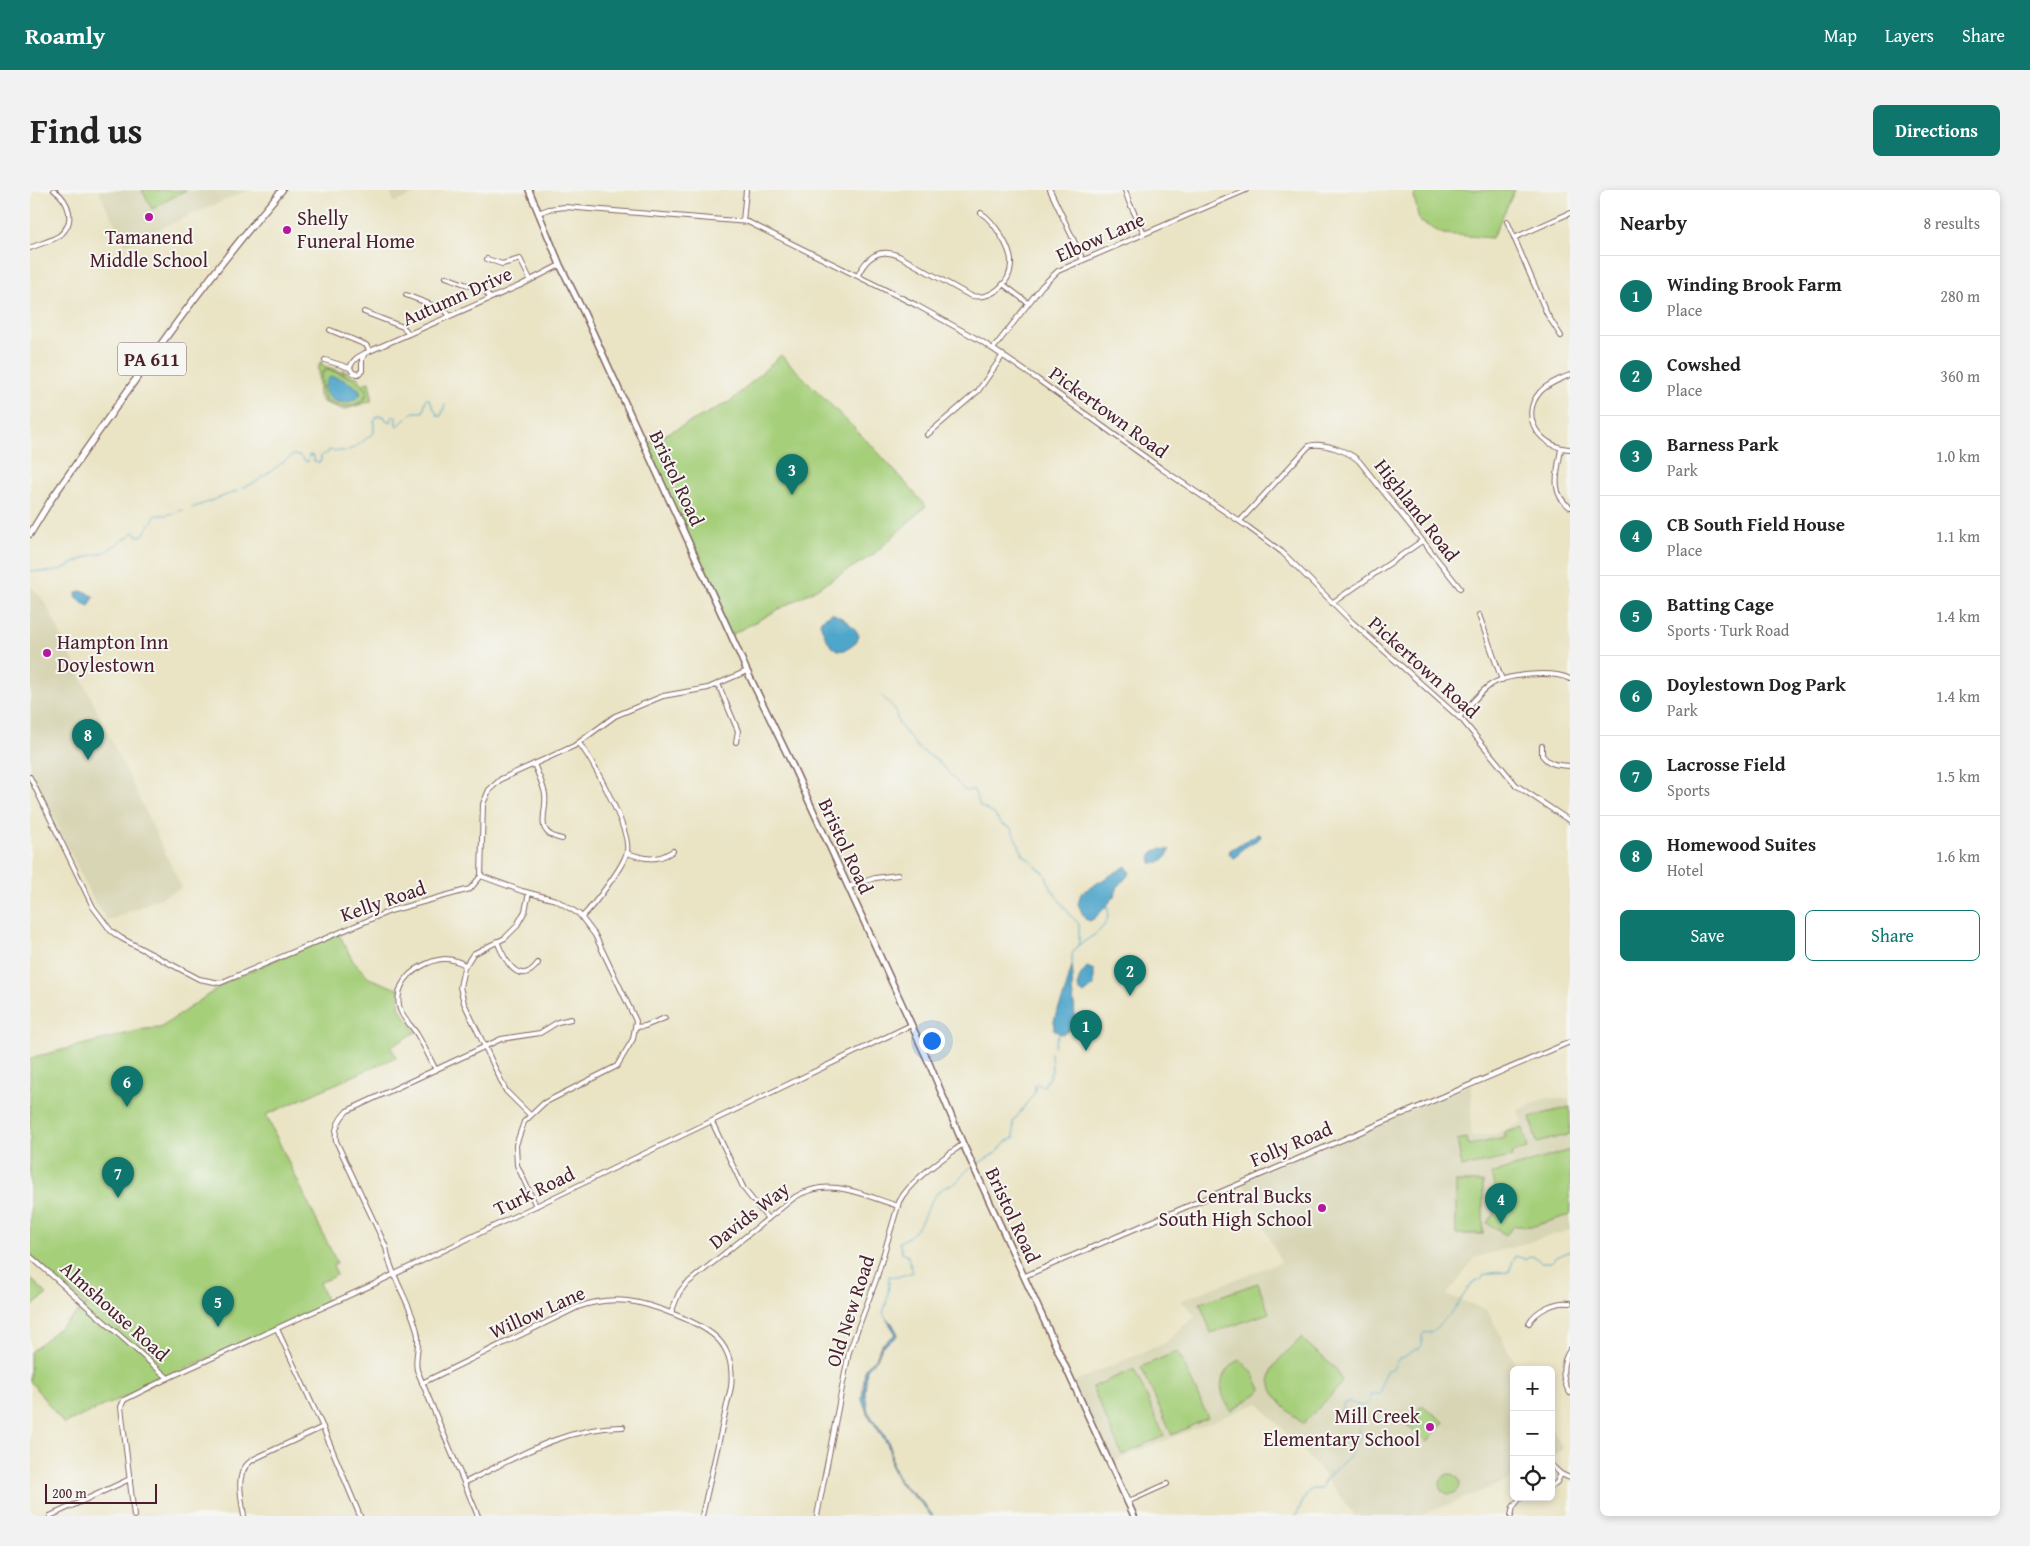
<!DOCTYPE html>
<meta charset="utf-8">
<style>
body{margin:0;font-family:"Gentium Book Plus",serif;background:#f2f2f2;color:#222}
.controls{position:absolute;right:15px;bottom:15px;display:grid;overflow:hidden;border-radius:8px;box-shadow:0 2px 8px #0003}
.controls button{width:45px;height:45px;display:grid;place-items:center;padding:0;border:0;border-bottom:1px solid #e0e0e0;background:#fff;color:#222;font:25px sans-serif}
.scale{position:absolute;left:15px;bottom:12px;width:112px;box-sizing:border-box;padding-left:5px;border:2px solid #4a1f2b;border-top:0;font-size:14px;line-height:18px;white-space:nowrap;color:#4a1f2b;-webkit-text-stroke:4px #f6f6f2;paint-order:stroke}
.you{position:absolute;left:901px;top:850px;width:18px;height:18px;margin:-12px;border:4px solid #fff;border-radius:50%;background:#1a73e8;box-shadow:0 0 0 8px #1a73e833}
.badge{display:grid;place-items:center;width:32px;height:32px;border-radius:50%;background:#0f766e;color:#fff;font-size:16px;font-weight:700}
.pin{position:absolute;translate:-50% -41px;filter:drop-shadow(0 1px 2px #0008)}
.pin::after{content:'';position:absolute;top:26px;width:18px;height:15px;background:inherit;clip-path:polygon(0 0,100% 0,50% 100%)}
.list{margin:0;padding:0;list-style:none}
h2{display:flex;justify-content:space-between;align-items:center;height:65px;margin:0;padding:0 20px;font-size:21px}
h2 small{font-size:16px;font-weight:400;color:#767676}
.list li{display:grid;grid-template-columns:32px 1fr auto;gap:15px;align-items:center;box-sizing:border-box;height:80px;padding:0 20px;border-top:1px solid #e0e0e0}
.list b{display:block;font-size:19px;white-space:nowrap}
.list p{margin:0;font-size:16px;white-space:nowrap;color:#767676}
.list em{font-size:16px;font-style:normal;color:#767676}
.actions{display:flex;gap:10px;padding:15px 20px}
.actions a{flex:1;padding:11px 0;border:1px solid #0f766e;border-radius:8px;text-align:center;font-size:18px;color:#0f766e}
.actions .main{background:#0f766e;color:#fff}
.icon{flex:none;width:28px;height:28px;fill:none;stroke:currentColor;stroke-width:2;stroke-linecap:round;stroke-linejoin:round}
.map{position:relative;flex:none;width:1540px;height:1326px;overflow:hidden;border-radius:8px}
header{display:flex;align-items:center;gap:30px;box-sizing:border-box;height:70px;padding:0 25px;background:#0f766e;color:#fff}
header strong{font-size:24px}
nav{display:flex;gap:28px;margin-inline-start:auto;font-size:18px}
.intro{display:flex;align-items:center;justify-content:space-between;box-sizing:border-box;height:120px;padding:0 30px}
h1{margin:0;font-size:35px}
.button{padding:12px 22px;border-radius:8px;background:#0f766e;color:#fff;font-size:18px;font-weight:700}
main{display:flex;gap:30px;padding:0 30px}
aside{flex:1;background:#fff;border-radius:8px;box-shadow:0 2px 8px #0003}
.map>svg:first-child{display:block}
.built{fill:#d8d5b5}
.green{fill:#a6cf7a;stroke:#787752}
.water{fill:#4fa6cb;stroke:#4c627b}
.lines{fill:none;stroke-linecap:round;stroke-linejoin:round}
.stream{stroke:#4fa6cb;stroke-width:1}
.minor-casing{stroke:#826461;stroke-width:6}
.major-casing{stroke:#826461;stroke-width:8}
.highway-casing{stroke:#826461;stroke-width:8}
.minor{stroke:#fff;stroke-width:4}
.major{stroke:#fff;stroke-width:5}
.highway{stroke:#fff;stroke-width:5.5}
.poi-dot{fill:#b5179e;stroke:#f6f6f2;stroke-width:2}
.labels{text-anchor:middle;stroke-width:4;stroke-linejoin:round;paint-order:stroke}
.shield{fill:#f6f6f2;stroke:#7e6067;stroke-width:1}
.shield-label{font-size:19px;font-weight:bold;fill:#4a1f2b}
.poi-label{font-size:20px;fill:#4a1f2b;stroke:#f6f6f2;text-anchor:start}
.street-label{font-size:20px;fill:#4a1f2b;stroke:#f6f6f2}
</style>
<header>
<strong>Roamly</strong>
<nav><a>Map</a><a>Layers</a><a>Share</a></nav>
</header>
<div class="intro"><h1>Find us</h1><a class="button">Directions</a></div>
<main>
<div class="map">
<svg width="1540" height="1326" viewBox="0 0 1540 1326">
<rect width="100%" height="100%" fill="#f6f6f2"/>
<filter id="ink" filterUnits="userSpaceOnUse"><feTurbulence type="fractalNoise" baseFrequency=".02" numOctaves="2"/><feDisplacementMap in="SourceGraphic" scale="10" xChannelSelector="R" yChannelSelector="G"/><feConvolveMatrix kernelMatrix="1 2 1 2 8 2 1 2 1" color-interpolation-filters="sRGB"/></filter>
<filter id="wash" filterUnits="userSpaceOnUse"><feTurbulence type="fractalNoise" baseFrequency=".0096" numOctaves="4" result="noise"/><feDisplacementMap in="SourceGraphic" scale="20" xChannelSelector="R" yChannelSelector="G"/><feGaussianBlur stdDeviation="1.12" result="paint"/><feColorMatrix in="noise" values="0 0 0 0 0 0 0 0 0 0 0 0 0 0 0 0 0 1.4 0 .05"/><feComposite in="paint" operator="in"/></filter>
<g filter="url(#wash)">
<rect width="100%" height="100%" fill="#eae4c5"/>
<g class="built">
<path d="M 68,0 L 218,0 L 95,54 Z"/>
<path d="M 359,0 L 393,0 L 364,13 Z"/>
<path d="M 0,396 L 11,407 L 18,418 L 152,698 L 78,731 L 63,710 L 0,578 Z"/>
<path d="M 1441,894 L 1441,946 L 1464,945 L 1492,932 L 1488,920 L 1516,908 L 1540,909 L 1540,1040 L 1445,1068 L 1417,1105 L 1457,1120 L 1489,1180 L 1484,1180 L 1484,1288 L 1390,1326 L 1325,1326 L 1286,1275 L 1228,1213 L 1080,1273 L 1043,1192 L 1135,1153 L 1165,1126 L 1151,1110 L 1251,1072 L 1212,991 Z"/>
<path d="M 1521,1237 L 1533,1259 L 1521,1268 Z"/>
</g>
<g class="green">
<path d="M 112,0 L 156,0 L 122,19 Z"/>
<path d="M 1388,0 L 1485,0 L 1462,48 L 1413,44 L 1389,31 L 1384,6 Z"/>
<path d="M 751,165 L 845,259 L 896,316 L 843,365 L 781,402 L 701,445 L 615,255 L 701,211 Z"/>
<path d="M 291,171 L 292,175 L 312,182 L 314,179 L 313,184 L 297,179 L 291,183 L 292,203 L 295,211 C 308,218 324,220 335,209 L 337,199 L 314,185 L 316,180 L 321,186 L 328,187 L 331,194 L 339,192 L 342,207 L 341,211 L 314,220 L 293,212 L 289,206 L 288,178 Z"/>
<path d="M 296,180 C 310,182 329,190 337,201 C 334,220 309,216 296,211 L 293,201 L 291,185 Z"/>
<path d="M 308,742 L 323,771 L 339,788 L 370,800 L 369,817 L 386,842 L 361,857 L 366,867 L 236,925 L 307,1073 L 303,1075 L 307,1085 L 289,1093 L 298,1114 L 34,1234 L 0,1191 L 0,1162 L 56,1116 L 0,1066 L 0,868 L 115,839 L 130,838 L 198,791 Z"/>
<path d="M 1540,917 L 1540,944 L 1507,953 L 1500,927 Z"/>
<path d="M 1493,938 L 1498,959 L 1482,962 L 1482,967 L 1432,977 L 1427,950 L 1437,948 L 1439,955 L 1475,948 L 1475,942 Z"/>
<path d="M 1540,960 L 1540,1025 L 1504,1036 L 1484,1036 L 1476,1045 L 1457,1033 L 1465,1022 L 1463,1020 C 1468,1009 1464,995 1461,984 Z"/>
<rect x="1426" y="992" width="27" height="52"/>
<path d="M 0,1088 L 17,1104 L 0,1118 Z"/>
<path d="M 1228,1093 L 1239,1123 L 1181,1143 L 1170,1113 Z"/>
<path d="M 1271,1148 L 1306,1179 L 1312,1191 L 1308,1198 L 1273,1234 C 1258,1220 1230,1200 1244,1176 C 1251,1166 1263,1157 1271,1148 Z"/>
<path d="M 1148,1161 L 1178,1228 L 1142,1245 L 1111,1177 Z"/>
<path d="M 1210,1169 L 1223,1183 L 1231,1199 L 1228,1203 L 1201,1221 C 1187,1200 1187,1183 1210,1169 Z"/>
<path d="M 1104,1179 L 1134,1246 L 1092,1265 L 1062,1197 Z"/>
<path d="M 1392,1215 L 1414,1232 L 1397,1252 L 1376,1235 Z"/>
<circle cx="1420" cy="1294" r="10"/>
</g>
<g class="water">
<path d="M 300,187 C 309,186 322,194 330,200 L 330,205 C 313,223 283,205 300,187 Z"/>
<path d="M 50,401 L 57,402 L 64,407 L 59,416 L 52,413 L 46,406 L 46,403 Z"/>
<path d="M 802,423 C 811,427 826,436 829,446 C 827,452 824,455 819,458 C 802,468 795,446 790,433 L 791,430 Z"/>
<path d="M 1227,644 L 1231,645 L 1230,648 L 1212,659 L 1206,667 L 1203,668 L 1199,663 L 1200,660 Z"/>
<path d="M 1130,659 L 1140,660 L 1138,665 L 1129,673 L 1121,673 C 1119,665 1122,661 1130,659 Z"/>
<path d="M 1096,676 L 1100,683 L 1087,698 C 1088,705 1067,728 1060,731 L 1055,729 L 1048,714 L 1051,703 Z"/>
<path d="M 1042,776 C 1044,785 1042,790 1042,799 C 1043,814 1052,839 1031,844 L 1024,840 C 1022,828 1029,819 1033,808 C 1036,800 1039,785 1042,776 Z"/>
<path d="M 1057,777 L 1064,780 L 1064,796 L 1054,804 L 1049,800 C 1046,792 1051,783 1057,777 Z"/>
<path d="M 857,1130 L 862,1133 L 868,1144 L 865,1148 L 852,1156 L 847,1169 L 837,1179 L 835,1203 L 838,1222 L 857,1249 L 861,1260 L 862,1275 L 870,1292 L 894,1314 L 903,1326 L 901,1326 L 893,1315 L 869,1293 L 861,1276 L 860,1260 L 855,1250 L 837,1223 L 832,1209 L 835,1178 L 846,1168 L 851,1155 L 866,1144 Z"/>
</g>
<g class="lines">
<g class="stream">
<path d="M 212,298 L 226,292 L 263,265 L 270,266 L 276,272 L 278,271 L 279,265 L 284,266 L 284,271 L 288,273 L 291,270 L 291,265 L 298,263 L 299,260 C 324,264 325,256 344,243 L 344,231 L 347,226 L 354,226 L 356,230 L 361,232 L 363,226 L 366,226 L 366,235 L 368,236 L 383,222 L 393,222 L 396,209 L 399,209 L 408,226 L 411,226 L 415,215"/>
<path d="M 162,318 L 207,301"/>
<path d="M 0,381 L 21,382 L 32,379 L 59,366 L 75,362 L 105,342 L 108,346 L 112,346 L 126,325 L 137,325 L 153,320"/>
<path d="M 852,506 L 864,518 L 869,534 L 888,558 L 908,571 L 935,601 L 944,600 L 950,616 L 964,624 L 971,634 L 981,638 L 993,664 L 1015,684 L 1022,700 L 1041,726 L 1049,734 L 1049,755 L 1042,764 L 1042,776"/>
<path d="M 1050,754 C 1063,746 1084,735 1077,715"/>
<path d="M 1024,857 L 1029,843"/>
<path d="M 944,976 L 967,962 L 975,952 L 984,948 L 983,932 L 1005,902 L 1005,895 L 1006,894 L 1014,896 L 1022,881 L 1021,863"/>
<path d="M 857,1130 L 853,1122 C 858,1113 859,1096 859,1086 L 867,1087 L 883,1082 L 877,1064 L 872,1062 L 869,1052 C 893,1042 891,1025 905,1006 C 907,1003 913,997 917,996 C 919,995 922,996 924,994 C 929,991 934,982 941,977"/>
<path d="M 1266,1326 L 1277,1303 L 1282,1299 L 1291,1299 C 1296,1283 1312,1277 1320,1264 C 1325,1258 1325,1252 1330,1246 L 1329,1230 L 1311,1227 L 1310,1224 L 1314,1213 L 1320,1212 L 1329,1216 L 1334,1216 L 1340,1211 L 1340,1204 L 1350,1204 C 1353,1196 1351,1188 1357,1180 L 1363,1179 L 1368,1169 C 1377,1168 1380,1160 1389,1159 L 1392,1155 L 1392,1146 L 1394,1143 L 1402,1142 L 1423,1121 L 1442,1093 L 1451,1090 L 1454,1085 L 1461,1083 L 1479,1082 L 1485,1066 L 1495,1069 L 1499,1066 L 1505,1067 L 1511,1072 L 1521,1072 L 1527,1067 L 1540,1061"/>
</g>
</g>
</g>
<g filter="url(#ink)">
<g class="lines">
<g class="minor-casing">
<g id="minor">
<path d="M 1020,0 L 1053,70"/>
<path d="M 1095,0 L 1099,12 L 1114,43"/>
<path d="M 508,23 L 519,19 L 535,17 L 718,32 L 886,115 L 951,151 L 1007,189 L 1132,279 L 1218,337 L 1252,362 L 1322,432 L 1433,531 L 1486,595 L 1540,631"/>
<path d="M 713,31 L 716,0"/>
<path d="M 1477,31 L 1517,124 L 1531,146"/>
<path d="M 1484,48 L 1540,23"/>
<path d="M 0,58 C 9,54 21,51 29,46 C 47,32 39,11 24,0"/>
<path d="M 457,69 L 472,74 L 490,69 L 500,89"/>
<path d="M 828,85 C 836,68 849,57 869,66 L 939,105 C 959,112 982,94 981,72 C 981,58 963,30 951,23"/>
<path d="M 416,87 L 456,102 L 460,108"/>
<path d="M 973,94 L 998,113"/>
<path d="M 376,105 L 415,120 L 420,126"/>
<path d="M 334,122 L 373,137 L 379,144"/>
<path d="M 300,140 L 336,155 L 340,161"/>
<path d="M 963,159 L 1012,96 L 1028,81 L 1216,0"/>
<path d="M 335,163 L 332,169 L 332,181 L 328,184 L 323,183 L 320,178 C 323,168 331,165 340,161 L 491,95 L 530,75"/>
<path d="M 295,170 L 320,178"/>
<path d="M 1540,185 C 1530,189 1517,194 1510,202 C 1488,227 1511,258 1540,259"/>
<path d="M 897,245 L 948,201 L 973,165"/>
<path d="M 1531,259 C 1528,279 1519,304 1540,317"/>
<path d="M 1210,331 L 1279,256 C 1291,251 1320,262 1329,271 L 1430,398"/>
<path d="M 1302,413 L 1392,351"/>
<path d="M 1449,425 L 1472,490"/>
<path d="M 688,494 L 708,541 L 706,552"/>
<path d="M 1429,527 C 1439,517 1448,504 1459,496 C 1474,484 1523,480 1540,489"/>
<path d="M 549,553 C 562,570 601,640 597,661 C 595,675 563,716 552,727"/>
<path d="M 1512,556 L 1512,565 C 1519,575 1528,575 1540,576"/>
<path d="M 504,574 C 508,584 513,594 515,604 C 518,623 502,643 532,649"/>
<path d="M 0,587 L 63,717 L 81,741 L 91,748 L 169,789 L 190,793 L 360,721 L 440,699 L 451,686 L 453,614 L 459,600 L 471,589 L 544,556 L 585,526 L 633,506 L 678,498 L 717,481"/>
<path d="M 597,663 C 614,669 627,672 643,661"/>
<path d="M 451,686 L 492,701 L 526,710 L 549,724 L 565,745 L 606,831 L 603,849 L 587,876 L 514,913 L 494,932 L 486,955 L 487,975 L 506,1016"/>
<path d="M 818,697 L 845,688 L 868,685"/>
<path d="M 499,703 L 495,721 L 486,737 L 475,748 L 443,764 L 434,778 L 430,797 L 434,813 L 476,901 L 500,925"/>
<path d="M 467,751 C 474,769 489,799 508,773"/>
<path d="M 606,837 L 615,836 L 635,828"/>
<path d="M 406,880 C 400,869 395,857 388,846 C 384,838 376,832 372,824 C 362,804 374,785 392,776 C 407,768 419,766 435,775"/>
<path d="M 682,932 L 714,999 L 738,1029"/>
<path d="M 0,1066 L 138,1188"/>
<path d="M 995,1086 L 1540,852"/>
<path d="M 641,1123 L 649,1103 L 655,1095 L 765,1007 C 801,986 832,1005 868,1016"/>
<path d="M 1499,1133 C 1506,1120 1526,1111 1540,1113"/>
<path d="M 247,1139 L 291,1233 L 330,1326"/>
<path d="M 1540,1160 C 1531,1173 1531,1189 1540,1203"/>
<path d="M 392,1193 L 548,1117 C 583,1104 612,1111 646,1125 C 681,1139 706,1153 701,1197 L 672,1326"/>
<path d="M 1521,1275 L 1531,1284 L 1540,1288"/>
<path d="M 434,1293 C 485,1268 534,1237 593,1237"/>
<path d="M 1521,1297 L 1527,1292 L 1531,1284"/>
<path d="M 1097,1312 L 1137,1294"/>
<path d="M 20,1326 L 100,1289"/>
<path d="M 104,1326 L 91,1217 L 94,1210 L 138,1188 L 344,1094 L 881,835"/>
<path d="M 214,1326 C 211,1305 203,1279 226,1268 L 293,1237"/>
<path d="M 448,1326 L 387,1180 C 384,1167 391,1154 387,1141 C 380,1112 361,1087 356,1057 L 306,951 C 304,939 308,930 317,921 L 471,849 L 510,843 L 528,832 L 541,829"/>
<path d="M 787,1326 L 819,1162 L 846,1090 L 869,1012 C 879,991 914,968 933,954"/>
<path d="M 1481,1326 L 1483,1317 L 1491,1307"/>
</g>
</g>
<g class="major-casing">
<path id="major" d="M 499,0 L 530,75 L 554,123 L 701,445 L 717,481 L 759,568 L 899,873 L 933,954 L 1104,1326"/>
</g>
<g class="highway-casing">
<path id="highway" d="M 0,344 L 22,308 C 96,203 168,97 252,0"/>
</g>
<use href="#minor" class="minor"/>
<use href="#major" class="major"/>
<use href="#highway" class="highway"/>
</g>
</g>
<g class="poi-dot">
<circle cx="119" cy="27" r="5"/>
<circle cx="257" cy="40" r="5"/>
<circle cx="17" cy="463" r="5"/>
<circle cx="1292" cy="1018" r="5"/>
<circle cx="1400" cy="1237" r="5"/>
</g>
<g class="labels">
<rect class="shield" x="88" y="152.5" width="68" height="33" rx="4"/>
<g class="shield-label">
<text x="122" y="176">PA 611</text>
</g>
<g class="poi-label">
<text x="267" y="35">Shelly<tspan x="267" dy="23">Funeral Home</tspan></text>
<text x="119" y="54" text-anchor="middle">Tamanend<tspan x="119" dy="23">Middle School</tspan></text>
<text x="27" y="459">Hampton Inn<tspan x="27" dy="23">Doylestown</tspan></text>
<text x="1282" y="1013" text-anchor="end">Central Bucks<tspan x="1282" dy="23">South High School</tspan></text>
<text x="1390" y="1233" text-anchor="end">Mill Creek<tspan x="1390" dy="23">Elementary School</tspan></text>
</g>
<g class="street-label">
<text transform="translate(1070 47) rotate(-24)" y="7">Elbow Lane</text>
<text transform="translate(427 106) rotate(-24)" y="7">Autumn Drive</text>
<text transform="translate(1079 222) rotate(36)" y="7">Pickertown Road</text>
<text transform="translate(647 288) rotate(65)" y="7">Bristol Road</text>
<text transform="translate(1387 320) rotate(52)" y="7">Highland Road</text>
<text transform="translate(1394 477) rotate(42)" y="7">Pickertown Road</text>
<text transform="translate(816 656) rotate(65)" y="7">Bristol Road</text>
<text transform="translate(353 711) rotate(-19)" y="7">Kelly Road</text>
<text transform="translate(1261 954) rotate(-23)" y="7">Folly Road</text>
<text transform="translate(504 1001) rotate(-26)" y="7">Turk Road</text>
<text transform="translate(719 1025) rotate(-38)" y="7">Davids Way</text>
<text transform="translate(983 1025) rotate(65)" y="7">Bristol Road</text>
<text transform="translate(85 1121) rotate(42)" y="7">Almshouse Road</text>
<text transform="translate(820 1121) rotate(-72)" y="7">Old New Road</text>
<text transform="translate(507 1122) rotate(-24)" y="7">Willow Lane</text>
</g>
</g>
</svg>
<div class="controls">
<button>+</button>
<button>−</button>
<button><svg class="icon" aria-label="locate" viewBox="0 0 24 24"><circle cx="12" cy="12" r="6"/><path d="M12 2v4M12 18v4M2 12h4M18 12h4"/></svg></button>
</div>
<div class="scale">200 m</div>
<div class="you"></div>
<div class="pin badge" style="left:1056px;top:861px">1</div>
<div class="pin badge" style="left:1100px;top:806px">2</div>
<div class="pin badge" style="left:762px;top:305px">3</div>
<div class="pin badge" style="left:1471px;top:1034px">4</div>
<div class="pin badge" style="left:188px;top:1137px">5</div>
<div class="pin badge" style="left:97px;top:917px">6</div>
<div class="pin badge" style="left:88px;top:1008px">7</div>
<div class="pin badge" style="left:58px;top:570px">8</div>
</div>
<aside>
<h2>Nearby<small>8 results</small></h2>
<ul class="list">
<li><span class="badge">1</span><div><b>Winding Brook Farm</b><p>Place</p></div><em>280 m</em></li>
<li><span class="badge">2</span><div><b>Cowshed</b><p>Place</p></div><em>360 m</em></li>
<li><span class="badge">3</span><div><b>Barness Park</b><p>Park</p></div><em>1.0 km</em></li>
<li><span class="badge">4</span><div><b>CB South Field House</b><p>Place</p></div><em>1.1 km</em></li>
<li><span class="badge">5</span><div><b>Batting Cage</b><p>Sports · Turk Road</p></div><em>1.4 km</em></li>
<li><span class="badge">6</span><div><b>Doylestown Dog Park</b><p>Park</p></div><em>1.4 km</em></li>
<li><span class="badge">7</span><div><b>Lacrosse Field</b><p>Sports</p></div><em>1.5 km</em></li>
<li><span class="badge">8</span><div><b>Homewood Suites</b><p>Hotel</p></div><em>1.6 km</em></li>
</ul>
<div class="actions"><a class="main">Save</a><a>Share</a></div>
</aside>
</main>
